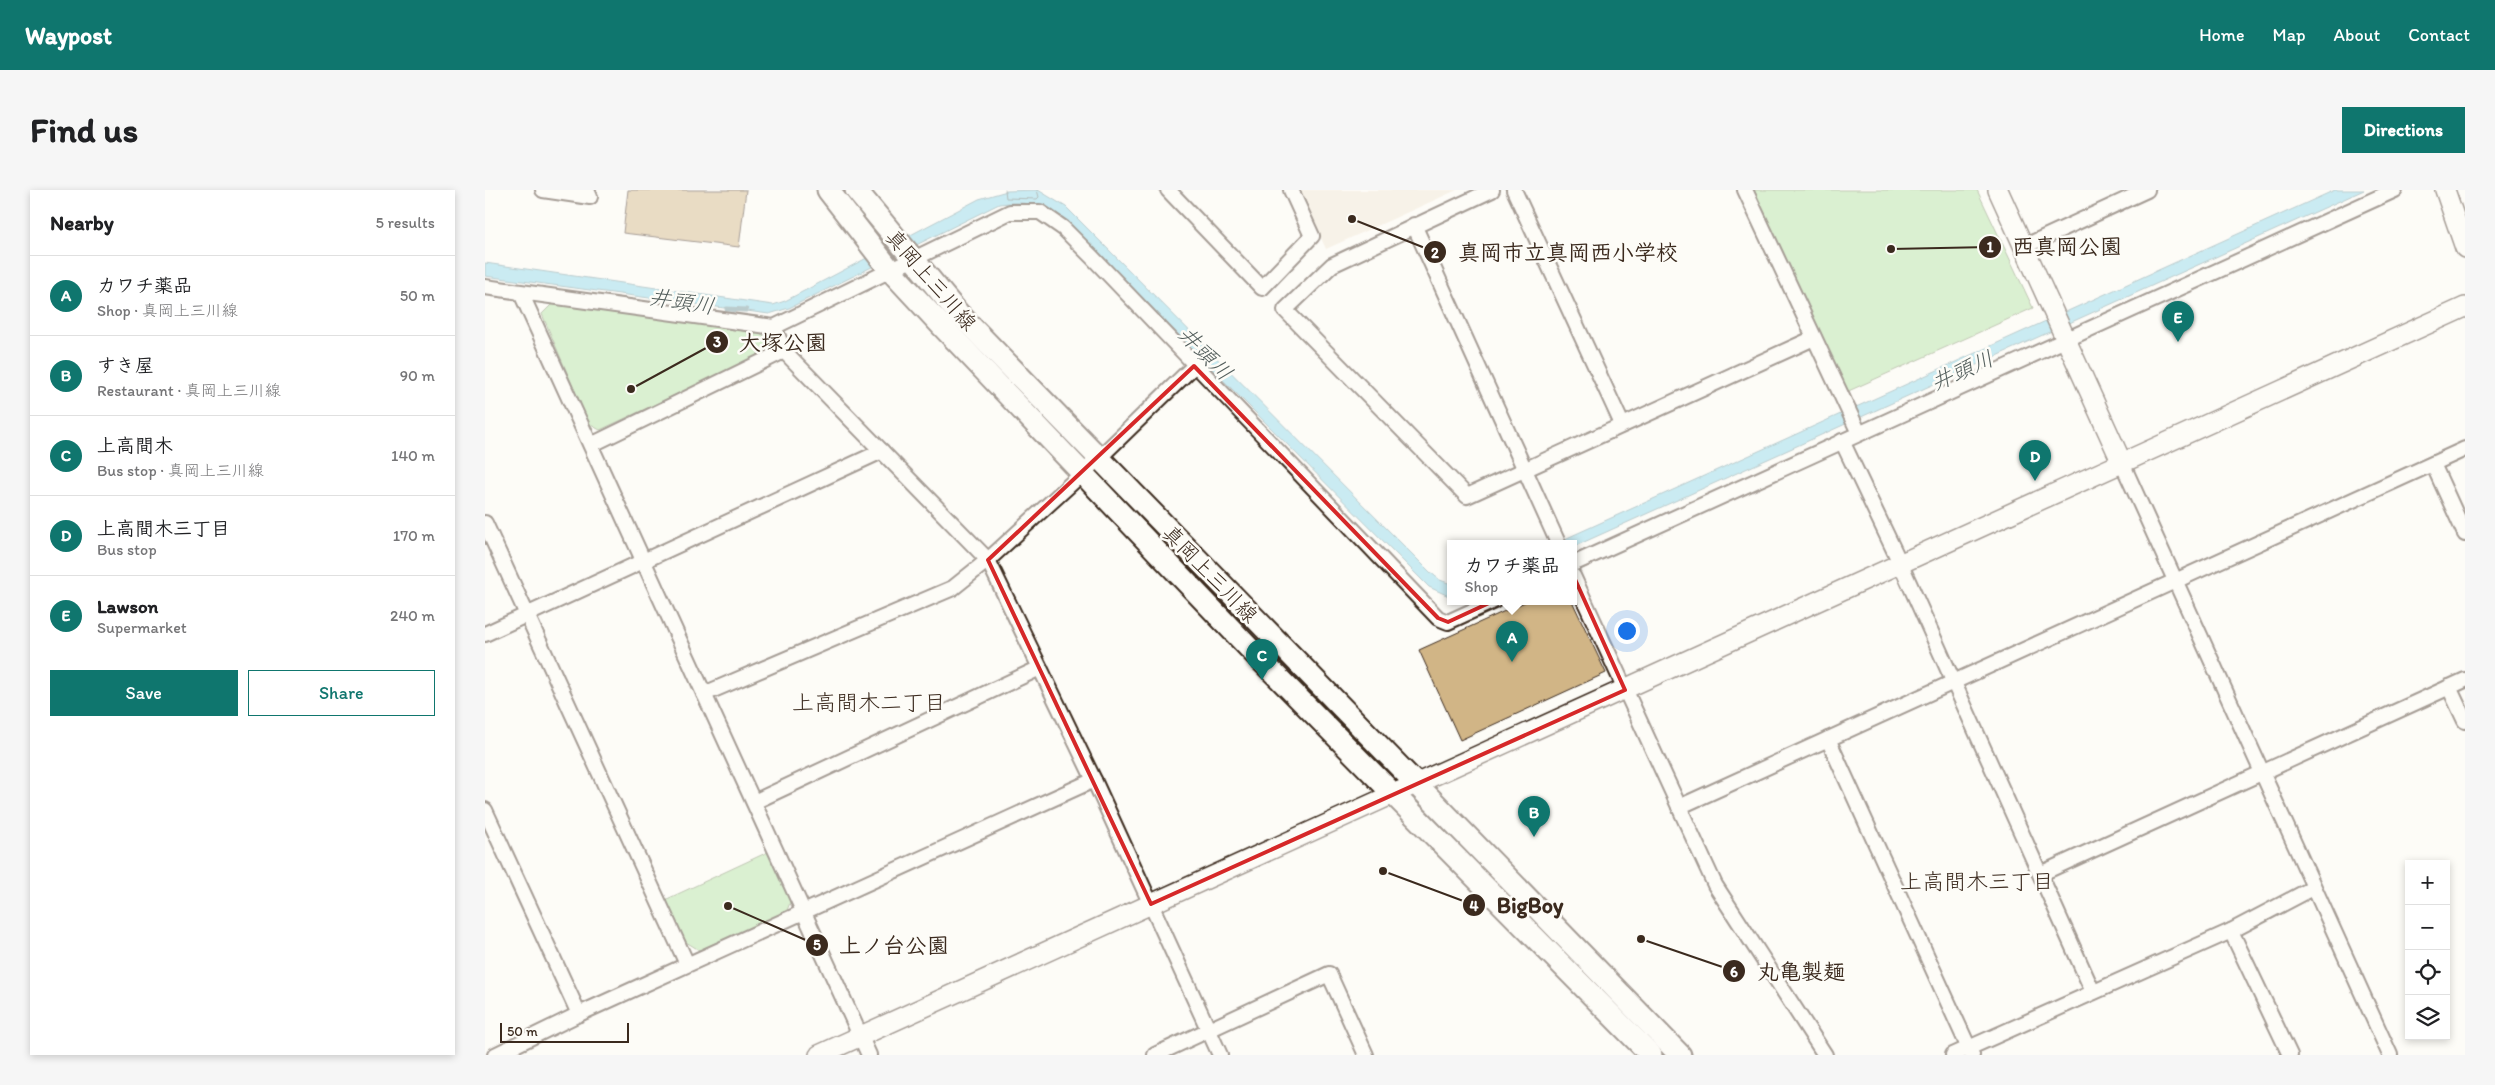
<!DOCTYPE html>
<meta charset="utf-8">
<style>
body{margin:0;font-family:Itim,"Klee One",sans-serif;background:#f6f6f6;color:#202124}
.controls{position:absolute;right:15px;bottom:15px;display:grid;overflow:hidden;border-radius:0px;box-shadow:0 2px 8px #0003}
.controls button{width:45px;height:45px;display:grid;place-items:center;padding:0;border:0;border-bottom:1px solid #e0e0e0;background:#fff;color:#202124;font:25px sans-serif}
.scale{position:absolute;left:15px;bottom:12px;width:129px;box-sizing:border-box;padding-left:5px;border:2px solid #3b2a1e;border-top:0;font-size:14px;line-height:18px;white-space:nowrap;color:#3b2a1e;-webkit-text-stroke:4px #fdfcf7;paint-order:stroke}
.you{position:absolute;left:1141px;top:440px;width:18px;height:18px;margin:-12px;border:4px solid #fff;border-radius:50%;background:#1a73e8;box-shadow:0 0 0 8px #1a73e833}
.badge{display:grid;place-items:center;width:32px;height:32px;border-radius:50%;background:#0f766e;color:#fff;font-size:16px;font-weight:700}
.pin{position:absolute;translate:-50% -41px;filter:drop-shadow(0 1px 2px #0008)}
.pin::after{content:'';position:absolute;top:26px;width:18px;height:15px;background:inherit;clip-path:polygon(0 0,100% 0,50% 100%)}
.popup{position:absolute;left:962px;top:350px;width:130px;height:65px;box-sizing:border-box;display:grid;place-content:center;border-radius:0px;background:#fff;filter:drop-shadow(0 1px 4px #0005);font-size:16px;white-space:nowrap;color:#757577}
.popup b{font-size:19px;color:#202124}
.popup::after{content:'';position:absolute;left:50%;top:100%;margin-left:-10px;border:10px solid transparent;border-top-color:#fff}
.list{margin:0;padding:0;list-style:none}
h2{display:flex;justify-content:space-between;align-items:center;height:65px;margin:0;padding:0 20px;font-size:21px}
h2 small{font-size:16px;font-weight:400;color:#757577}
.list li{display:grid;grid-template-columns:32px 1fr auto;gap:15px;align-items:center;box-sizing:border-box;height:80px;padding:0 20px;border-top:1px solid #e0e0e0}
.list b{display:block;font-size:19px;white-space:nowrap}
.list p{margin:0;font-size:16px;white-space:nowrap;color:#757577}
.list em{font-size:16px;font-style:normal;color:#757577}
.actions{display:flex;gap:10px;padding:15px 20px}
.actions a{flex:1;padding:11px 0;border:1px solid #0f766e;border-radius:0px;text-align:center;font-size:18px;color:#0f766e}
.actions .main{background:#0f766e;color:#fff}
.icon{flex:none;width:28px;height:28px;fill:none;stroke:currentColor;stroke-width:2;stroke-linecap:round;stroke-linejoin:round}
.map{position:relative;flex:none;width:1980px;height:865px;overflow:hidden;border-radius:0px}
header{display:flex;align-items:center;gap:30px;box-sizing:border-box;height:70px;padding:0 25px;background:#0f766e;color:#fff}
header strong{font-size:24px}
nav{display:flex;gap:28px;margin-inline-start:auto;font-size:18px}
.intro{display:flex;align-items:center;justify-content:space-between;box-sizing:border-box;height:120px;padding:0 30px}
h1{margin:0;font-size:35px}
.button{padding:12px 22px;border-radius:0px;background:#0f766e;color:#fff;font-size:18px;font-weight:700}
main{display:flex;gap:30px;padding:0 30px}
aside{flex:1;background:#fff;border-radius:0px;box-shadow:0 2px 8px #0003}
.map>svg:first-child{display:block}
.built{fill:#f0e7d5}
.green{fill:#b0e2a2;stroke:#768660}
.water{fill:#8cd8eb;stroke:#6c9299}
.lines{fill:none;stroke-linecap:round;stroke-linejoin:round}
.shore{stroke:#5b7070;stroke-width:1}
.stream{stroke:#6c9299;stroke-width:5}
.building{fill:#d1b586;stroke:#3b2a1e}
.street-casing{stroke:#3b2a1e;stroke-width:18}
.secondary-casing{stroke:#3b2a1e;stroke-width:22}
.primary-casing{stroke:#3b2a1e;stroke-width:25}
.street{stroke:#fdfcf7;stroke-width:14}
.secondary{stroke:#fdfcf7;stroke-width:19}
.primary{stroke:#fdfcf7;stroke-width:21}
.marked{fill:none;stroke:#d62828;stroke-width:4;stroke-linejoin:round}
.labels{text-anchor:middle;stroke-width:5;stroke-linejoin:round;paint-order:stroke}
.street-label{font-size:21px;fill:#3b2a1e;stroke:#fdfcf7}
.water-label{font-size:22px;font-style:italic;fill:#535e5c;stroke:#fdfcf7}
.neighbourhood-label{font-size:22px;fill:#3b2a1e;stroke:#fdfcf7}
.leader{fill:none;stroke:#3b2a1e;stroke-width:2}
.callout-dot{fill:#3b2a1e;stroke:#fdfcf7;stroke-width:2}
.mark-label{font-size:15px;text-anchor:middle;font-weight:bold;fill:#fff}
.callout-label{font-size:22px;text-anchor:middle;font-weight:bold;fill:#3b2a1e;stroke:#fdfcf7;stroke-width:5;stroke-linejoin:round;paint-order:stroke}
</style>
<header>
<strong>Waypost</strong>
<nav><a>Home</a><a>Map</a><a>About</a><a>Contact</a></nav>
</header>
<div class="intro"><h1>Find us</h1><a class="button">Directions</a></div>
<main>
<aside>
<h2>Nearby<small>5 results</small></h2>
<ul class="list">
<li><span class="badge">A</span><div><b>カワチ薬品</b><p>Shop · 真岡上三川線</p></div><em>50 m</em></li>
<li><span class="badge">B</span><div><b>すき屋</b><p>Restaurant · 真岡上三川線</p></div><em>90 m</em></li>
<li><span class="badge">C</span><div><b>上高間木</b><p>Bus stop · 真岡上三川線</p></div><em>140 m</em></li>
<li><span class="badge">D</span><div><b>上高間木三丁目</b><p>Bus stop</p></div><em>170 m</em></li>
<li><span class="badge">E</span><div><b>Lawson</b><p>Supermarket</p></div><em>240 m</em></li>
</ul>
<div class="actions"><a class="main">Save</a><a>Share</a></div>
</aside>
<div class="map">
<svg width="1980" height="865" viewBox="0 0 1980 865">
<rect width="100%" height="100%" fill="#fdfcf7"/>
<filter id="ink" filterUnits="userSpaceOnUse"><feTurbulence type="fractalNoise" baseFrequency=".02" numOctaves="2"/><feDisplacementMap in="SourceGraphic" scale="10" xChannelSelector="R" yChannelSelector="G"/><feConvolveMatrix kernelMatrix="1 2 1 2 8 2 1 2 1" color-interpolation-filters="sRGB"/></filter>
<g filter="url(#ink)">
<path class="built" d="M 814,0 L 972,0 L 841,59 Z"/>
<g class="green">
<path d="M 1265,0 L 1492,0 L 1548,118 L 1359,203 Z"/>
<path d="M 67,114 L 273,142 L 287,150 L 278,164 L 115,240 L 104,234 L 57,124 Z"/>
<path d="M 285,661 L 306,710 L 301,723 L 214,760 L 201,752 L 180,710 Z"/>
</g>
<g class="water">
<path d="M 553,0 L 581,17 L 945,382 L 955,390 L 966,394 L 966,407 L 944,397 L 574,25 C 554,14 538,11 514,14 L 304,118 L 284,124 L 0,86 L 0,73 L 288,115 L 300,111 L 494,9 L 522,1 Z"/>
<path d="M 1850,0 L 1879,0 L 1088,357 L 1088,353 L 1071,353 Z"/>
</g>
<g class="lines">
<path class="shore" d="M 520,0 L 521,8 L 552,9 L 554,7 L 552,0"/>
<path class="stream" d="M 242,119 L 261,120"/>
</g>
<g class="building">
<path d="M 143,0 L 261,0 L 254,57 L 138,43 Z"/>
<path d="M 1042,411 L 1087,411 L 1121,483 L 975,550 L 934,460 Z"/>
</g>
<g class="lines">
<g class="street-casing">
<g id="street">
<path d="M 58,0 L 105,7 L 102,0"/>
<path d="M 683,0 L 777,98 L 827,46 L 806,0"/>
<path d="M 1007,0 L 847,75 L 800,120 L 982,306 L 1329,148"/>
<path d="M 1029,0 L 1137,234"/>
<path d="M 1260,0 L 1374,243"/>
<path d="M 929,35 L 1073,353"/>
<path d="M 1538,57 L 1662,0"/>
<path d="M 0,97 L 289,137 L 525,22 L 555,22 L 578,38 L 607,67 L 953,428 L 963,432 L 1009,411"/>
<path d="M 36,103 L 384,865"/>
<path d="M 289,137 L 299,161 L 503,370 L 609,590 L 735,865"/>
<path d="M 1357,251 L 1416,375 L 1608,802"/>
<path d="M 106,255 L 299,161"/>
<path d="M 1637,273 L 1905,865"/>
<path d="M 1948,274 L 1980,344"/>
<path d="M 0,333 L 202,774"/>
<path d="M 1088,374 L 1910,0"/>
<path d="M 1088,386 L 1230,695 L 1340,865"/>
<path d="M 0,444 L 397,261"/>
<path d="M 1964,497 L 1980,531"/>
<path d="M 219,504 L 468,398 L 503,370 L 613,269 L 709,176"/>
<path d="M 1343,549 L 1487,865"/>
<path d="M 269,612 L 555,478"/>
<path d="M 1194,617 L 1980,259"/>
<path d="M 0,620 L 94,824"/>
<path d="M 1555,684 L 1980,490"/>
<path d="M 1746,741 L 1805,865"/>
<path d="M 10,865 L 94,824 L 609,590"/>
<path d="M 670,865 L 844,784 L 881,865"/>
<path d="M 1468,865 L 1746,741 L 1828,698"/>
</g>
</g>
<g class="secondary-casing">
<g id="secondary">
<path d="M 1513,0 L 1637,273"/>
<path d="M 1960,0 L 1980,58"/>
<path d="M 334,865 L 1980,117"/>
</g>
</g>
<g class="primary-casing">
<g id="primary">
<path d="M 343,0 L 405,80 L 457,136 L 767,461 L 1166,865"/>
<path d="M 371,0 L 473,123 L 1195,865"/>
</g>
</g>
<use href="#street" class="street"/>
<use href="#secondary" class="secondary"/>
<use href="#primary" class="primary"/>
</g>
</g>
<path d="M0 0H1980V865H0ZM 709,176 L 953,428 L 963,432 L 1084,376 L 1140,500 L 666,714 L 503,370 Z" fill="#fdfcf7" fill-opacity=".55" fill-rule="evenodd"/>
<path class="marked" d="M 709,176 L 953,428 L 963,432 L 1084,376 L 1140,500 L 666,714 L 503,370 Z"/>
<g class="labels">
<g class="street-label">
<text transform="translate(446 90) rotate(49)" y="7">真岡上三川線</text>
<text transform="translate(725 384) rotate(46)" y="7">真岡上三川線</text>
</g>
<g class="water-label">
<text transform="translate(197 111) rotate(9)" y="8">井頭川</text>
<text transform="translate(721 163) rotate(45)" y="8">井頭川</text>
<text transform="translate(1477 180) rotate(-24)" y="8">井頭川</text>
</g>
<g class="neighbourhood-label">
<text x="384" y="520">上高間木二丁目</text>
<text x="1492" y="699">上高間木三丁目</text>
</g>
</g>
<path class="leader" d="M1406 59L1505 57M867 29L950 62M146 199L232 152M898 681L989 715M243 716L332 755M1156 749L1249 781"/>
<g class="callout-dot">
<circle cx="1406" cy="59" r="5"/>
<circle cx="867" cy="29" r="5"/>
<circle cx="146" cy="199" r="5"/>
<circle cx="898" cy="681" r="5"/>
<circle cx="243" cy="716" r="5"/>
<circle cx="1156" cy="749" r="5"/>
<circle cx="1505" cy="57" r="12"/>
<circle cx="950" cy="62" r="12"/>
<circle cx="232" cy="152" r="12"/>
<circle cx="989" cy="715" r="12"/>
<circle cx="332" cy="755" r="12"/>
<circle cx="1249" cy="781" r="12"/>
</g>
<g class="mark-label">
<text x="1505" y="62">1</text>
<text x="950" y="68">2</text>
<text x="232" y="157">3</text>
<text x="989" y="721">4</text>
<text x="332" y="760">5</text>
<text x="1249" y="787">6</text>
</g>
<g class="callout-label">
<text x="1582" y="64">西真岡公園</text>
<text x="1083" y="70">真岡市立真岡西小学校</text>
<text x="298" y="160">大塚公園</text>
<text x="1045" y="723">BigBoy</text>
<text x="409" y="763">上ノ台公園</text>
<text x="1316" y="789">丸亀製麺</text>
</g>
</svg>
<div class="controls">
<button>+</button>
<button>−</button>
<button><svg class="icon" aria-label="locate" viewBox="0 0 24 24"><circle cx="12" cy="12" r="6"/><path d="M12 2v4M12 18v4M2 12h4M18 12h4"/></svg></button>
<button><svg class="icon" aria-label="layers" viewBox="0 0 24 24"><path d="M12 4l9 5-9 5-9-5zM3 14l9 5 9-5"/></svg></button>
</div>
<div class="scale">50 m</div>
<div class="you"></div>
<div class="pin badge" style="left:1027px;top:472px">A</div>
<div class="popup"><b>カワチ薬品</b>Shop</div>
<div class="pin badge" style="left:1049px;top:647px">B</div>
<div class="pin badge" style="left:777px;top:490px">C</div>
<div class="pin badge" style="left:1550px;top:291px">D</div>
<div class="pin badge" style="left:1693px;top:152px">E</div>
</div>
</main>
